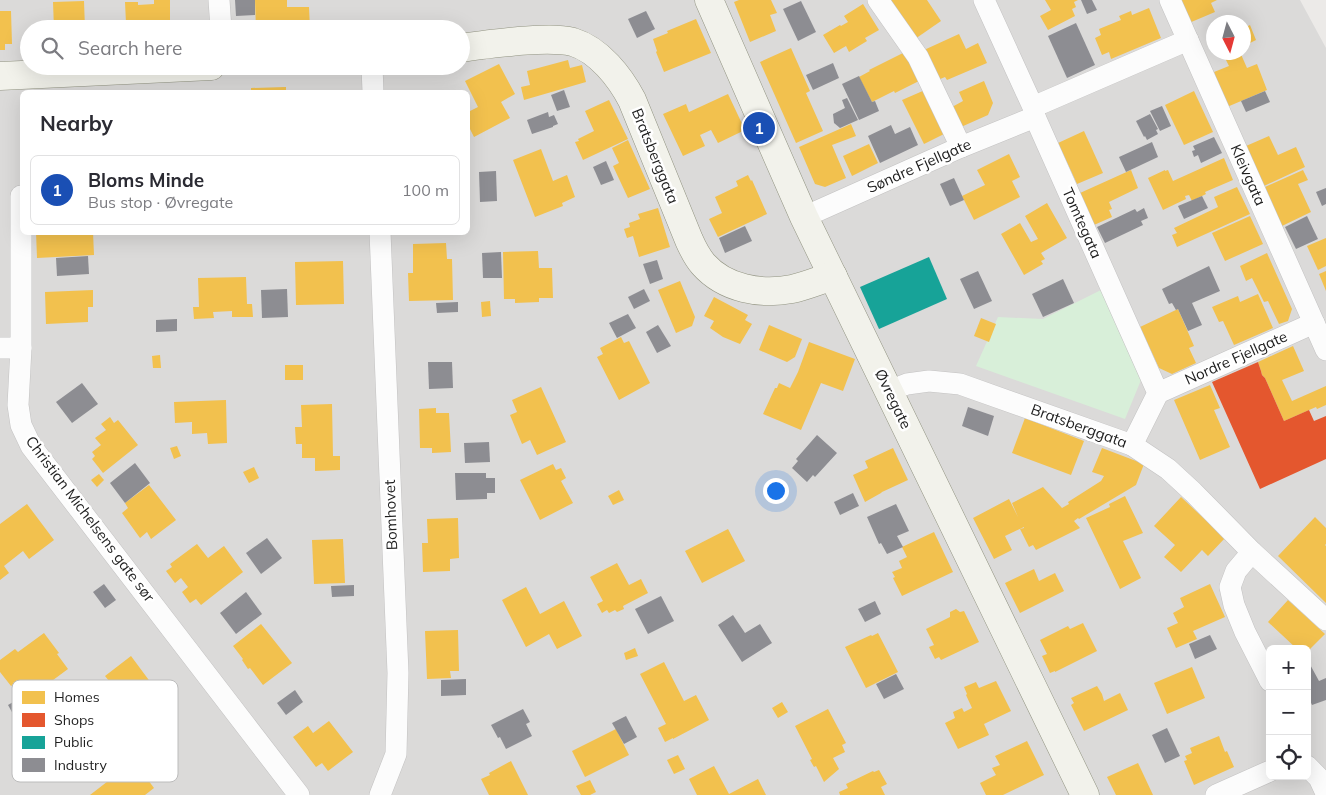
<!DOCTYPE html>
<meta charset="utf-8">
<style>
body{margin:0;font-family:Mulish,sans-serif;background:#f7f7f7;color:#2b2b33}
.controls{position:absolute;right:15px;bottom:15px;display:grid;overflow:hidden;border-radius:8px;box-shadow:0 5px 20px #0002}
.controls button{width:45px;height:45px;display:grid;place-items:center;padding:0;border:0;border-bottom:1px solid #e1e1e2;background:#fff;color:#2b2b33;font:25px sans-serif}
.compass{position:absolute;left:1206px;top:15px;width:45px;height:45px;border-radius:50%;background:#fff;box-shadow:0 5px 20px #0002;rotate:174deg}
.you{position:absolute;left:775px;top:490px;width:18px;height:18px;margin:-12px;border:4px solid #fff;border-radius:50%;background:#1a73e8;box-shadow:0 0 0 8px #1a73e833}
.badge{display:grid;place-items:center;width:32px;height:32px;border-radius:50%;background:#666565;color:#fff;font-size:16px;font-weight:700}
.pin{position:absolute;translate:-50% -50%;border:2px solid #fff;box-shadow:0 1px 5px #0006}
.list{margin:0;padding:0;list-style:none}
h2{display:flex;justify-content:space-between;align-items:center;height:65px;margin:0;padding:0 20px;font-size:21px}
h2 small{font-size:16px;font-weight:400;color:#7c7c81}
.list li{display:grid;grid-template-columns:32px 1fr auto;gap:15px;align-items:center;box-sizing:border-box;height:70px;margin:0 10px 10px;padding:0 10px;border:1px solid #e1e1e2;border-radius:8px}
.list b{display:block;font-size:19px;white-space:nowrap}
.list p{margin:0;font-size:16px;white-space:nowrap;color:#7c7c81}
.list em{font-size:16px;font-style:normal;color:#7c7c81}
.icon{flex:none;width:28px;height:28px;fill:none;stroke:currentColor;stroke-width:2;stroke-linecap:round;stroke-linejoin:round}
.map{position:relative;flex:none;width:1326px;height:795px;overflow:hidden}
.search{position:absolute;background:#fff;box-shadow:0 5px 20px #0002;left:20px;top:20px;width:450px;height:55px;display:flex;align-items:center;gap:12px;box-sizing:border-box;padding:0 18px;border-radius:28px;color:#7c7c81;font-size:19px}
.panel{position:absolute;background:#fff;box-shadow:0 5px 20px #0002;left:20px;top:90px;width:450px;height:145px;border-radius:8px}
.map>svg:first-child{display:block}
.residential{fill:#dbdad9;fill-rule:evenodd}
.park{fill:#d8efd9}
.homes{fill:#f2c14e}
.shops{fill:#e4572e}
.public{fill:#17a398}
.industry{fill:#8d8d92}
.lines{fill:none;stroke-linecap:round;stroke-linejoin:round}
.street-casing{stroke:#c3c2c2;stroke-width:22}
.secondary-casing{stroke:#929482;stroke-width:29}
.street{stroke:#fcfcfc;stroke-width:21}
.secondary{stroke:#f2f2eb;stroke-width:28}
.labels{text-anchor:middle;stroke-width:5;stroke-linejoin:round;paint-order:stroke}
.street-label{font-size:15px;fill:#1e1e1e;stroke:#fff}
.key{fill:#fff;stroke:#bcbcbc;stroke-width:1}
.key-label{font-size:14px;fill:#1e1e1e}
</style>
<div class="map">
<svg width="1326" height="795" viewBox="0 0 1326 795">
<rect width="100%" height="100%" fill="#eceae8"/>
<path class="residential" d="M 0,0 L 1300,0 L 1326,48 L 1326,795 L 0,795 ZM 1214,22 L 1244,22 L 1244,52 L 1214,52 ZM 29,29 L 461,29 L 461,66 L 29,66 ZM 22,92 L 468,92 L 468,232 L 22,232 ZM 1270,649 L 1307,649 L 1307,776 L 1270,776 Z"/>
<path class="park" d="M 1101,290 L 1141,380 L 1125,419 L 976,366 L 998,317 L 1043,319 Z"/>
<g class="homes">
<path d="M 154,0 L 170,0 L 170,29 L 137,29 L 137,23 L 126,23 L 125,2 L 138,2 L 138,5 L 154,4 Z"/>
<path d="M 255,0 L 287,0 L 287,7 L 309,7 L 310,29 L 256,29 Z"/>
<path d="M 739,0 L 771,0 L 777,13 L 770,15 L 776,31 L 750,42 L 734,2 Z"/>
<path d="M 889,0 L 927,0 L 941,21 L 915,39 Z"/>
<path d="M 1045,0 L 1078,0 L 1074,2 L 1076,7 L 1072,9 L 1075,16 L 1048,30 L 1040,16 L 1051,10 Z"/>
<path d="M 1178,0 L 1217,0 L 1211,3 L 1215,12 L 1189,23 Z"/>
<path d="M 84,1 L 85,29 L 54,29 L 53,2 Z"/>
<path d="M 863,4 L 879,30 L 865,38 L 867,41 L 849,52 L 846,46 L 834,53 L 823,35 L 840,25 L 841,26 L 848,22 L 844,16 Z"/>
<path d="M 1149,8 L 1161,38 L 1111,59 L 1109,52 L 1102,55 L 1095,38 L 1101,35 L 1099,29 L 1121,20 L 1119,16 L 1131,11 L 1132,15 Z"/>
<path d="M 0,11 L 11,11 L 12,44 L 5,44 L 5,50 L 0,50 Z"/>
<path d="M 696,19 L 711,53 L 664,72 L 656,52 L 657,51 L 653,39 L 668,33 L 667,31 Z"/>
<path d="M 1250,25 L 1256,40 L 1244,46 L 1244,28 Z"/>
<path d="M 959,34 L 966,49 L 978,43 L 987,63 L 947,80 L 945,77 L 938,80 L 924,50 Z"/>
<path d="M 791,48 L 810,91 L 806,93 L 823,131 L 796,143 L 760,62 Z"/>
<path d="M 905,52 L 919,81 L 895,93 L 894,91 L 872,102 L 859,77 L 870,71 L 869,70 Z"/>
<path d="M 1220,52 L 1240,52 L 1247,68 L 1257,64 L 1267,90 L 1227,107 L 1214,72 L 1229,66 L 1223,54 L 1221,55 Z"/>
<path d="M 568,60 L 570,68 L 582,65 L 586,82 L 524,100 L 521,87 L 530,85 L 527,71 Z"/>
<path d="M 499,64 L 515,94 L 501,102 L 510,118 L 474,137 L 468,125 L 468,112 L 478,107 L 465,81 Z"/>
<path d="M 984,81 L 993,103 L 988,115 L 961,127 L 952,107 L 963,101 L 959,92 Z"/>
<path d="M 286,87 L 286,92 L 251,92 L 251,88 Z"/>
<path d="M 925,90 L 946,133 L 924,144 L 902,100 Z"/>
<path d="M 1194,91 L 1213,132 L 1184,145 L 1165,105 Z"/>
<path d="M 728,94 L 745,130 L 718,143 L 711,130 L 700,135 L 705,146 L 683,156 L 663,114 L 686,104 L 689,112 Z"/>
<path d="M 609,100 L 628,139 L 583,160 L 575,142 L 579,141 L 578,139 L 594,131 L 585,111 Z"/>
<path d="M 851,124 L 856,136 L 832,145 L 846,178 L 825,187 L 815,184 L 799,147 Z"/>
<path d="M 1084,131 L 1103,173 L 1077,184 L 1058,143 Z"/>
<path d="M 1269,136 L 1278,155 L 1296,147 L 1305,167 L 1264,186 L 1246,146 Z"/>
<path d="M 628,140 L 650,189 L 628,198 L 613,166 L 619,163 L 612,148 Z"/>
<path d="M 869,144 L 878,163 L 852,176 L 843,156 Z"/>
<path d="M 541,149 L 553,181 L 567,175 L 575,197 L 562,203 L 563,206 L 535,217 L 513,160 Z"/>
<path d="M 1009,154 L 1020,177 L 1012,181 L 1020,197 L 974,220 L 962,196 L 985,185 L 977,170 Z"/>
<path d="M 1224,158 L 1233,180 L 1205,192 L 1206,194 L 1192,201 L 1189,195 L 1185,196 L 1186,199 L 1163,210 L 1148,178 L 1165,170 L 1165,171 L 1168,170 L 1173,181 Z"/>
<path d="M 1131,170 L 1138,188 L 1109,202 L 1112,209 L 1109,210 L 1112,217 L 1094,225 L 1080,193 Z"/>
<path d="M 1303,170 L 1308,180 L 1298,184 L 1311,212 L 1282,226 L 1265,187 Z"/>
<path d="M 748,175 L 751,181 L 752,180 L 767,214 L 718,237 L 709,219 L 722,213 L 715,197 L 738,186 L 736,181 Z"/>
<path d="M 1237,187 L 1250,214 L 1177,247 L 1172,235 L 1177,233 L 1174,228 L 1218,207 L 1214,197 Z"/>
<path d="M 1047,203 L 1067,238 L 1041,253 L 1045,259 L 1041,261 L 1043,264 L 1024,275 L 1001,234 L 1020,223 L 1031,242 L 1038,239 L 1025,216 Z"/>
<path d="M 658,208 L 670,247 L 639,257 L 633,236 L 627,238 L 624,229 L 630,227 L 629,223 L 640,219 L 638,214 Z"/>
<path d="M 1250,216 L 1263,244 L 1225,261 L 1212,233 Z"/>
<path d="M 36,232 L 93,232 L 94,255 L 37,258 Z"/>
<path d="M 1326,238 L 1326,266 L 1318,270 L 1307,246 Z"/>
<path d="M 446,243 L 447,259 L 452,259 L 453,300 L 409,301 L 408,273 L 413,273 L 413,244 Z"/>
<path d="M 538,251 L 539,268 L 552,268 L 553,298 L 539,298 L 539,302 L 515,303 L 515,299 L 504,299 L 503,252 Z"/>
<path d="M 1267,253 L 1292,309 L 1288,321 L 1279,324 L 1268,301 L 1264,302 L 1252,278 L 1246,281 L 1240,266 Z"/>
<path d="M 343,261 L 344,304 L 296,305 L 295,262 Z"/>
<path d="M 1326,271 L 1326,291 L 1319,274 Z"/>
<path d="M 246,277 L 247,304 L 252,304 L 253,317 L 232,317 L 232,311 L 213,312 L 214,318 L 194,319 L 193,307 L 199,307 L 198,278 Z"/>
<path d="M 680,281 L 695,317 L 692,326 L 676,333 L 658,290 Z"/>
<path d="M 93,290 L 93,307 L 88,307 L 88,322 L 46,324 L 45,292 Z"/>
<path d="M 1258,294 L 1273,328 L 1234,345 L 1223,321 L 1219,322 L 1212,307 L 1238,296 L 1240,302 Z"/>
<path d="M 714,297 L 748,315 L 745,320 L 752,324 L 740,344 L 723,337 L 710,328 L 714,321 L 704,316 Z"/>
<path d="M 490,301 L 491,316 L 482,317 L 481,302 Z"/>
<path d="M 1178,309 L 1194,346 L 1189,348 L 1196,363 L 1172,374 L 1159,368 L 1140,327 Z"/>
<path d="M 981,318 L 996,324 L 989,342 L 974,336 Z"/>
<path d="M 769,325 L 802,339 L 795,357 L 787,362 L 759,350 Z"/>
<path d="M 621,337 L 624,343 L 629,341 L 650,383 L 619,400 L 597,357 L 603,354 L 600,348 Z"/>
<path d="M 809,342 L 855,359 L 843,391 L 821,383 L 801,430 L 763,414 L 775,388 L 777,388 L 779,383 L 790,388 L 798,372 Z"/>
<path d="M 1293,346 L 1304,371 L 1282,380 L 1292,401 L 1326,386 L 1326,405 L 1317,409 L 1316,407 L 1284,421 L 1265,378 L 1262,375 L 1261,371 L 1258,362 Z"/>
<path d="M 160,355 L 161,368 L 153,368 L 152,356 Z"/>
<rect x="285" y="365" width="18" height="15"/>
<path d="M 1210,385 L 1220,408 L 1214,410 L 1230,447 L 1200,460 L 1174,400 Z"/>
<path d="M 541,387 L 566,442 L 537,455 L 530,440 L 522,444 L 510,415 L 517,412 L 512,400 Z"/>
<path d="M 226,400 L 227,443 L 208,444 L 207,433 L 192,434 L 192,422 L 175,423 L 174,402 Z"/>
<path d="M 332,404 L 333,456 L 340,456 L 340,470 L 315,471 L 315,458 L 302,458 L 302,444 L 296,444 L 295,427 L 302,427 L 301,405 Z"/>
<path d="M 436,408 L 436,413 L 449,413 L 451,452 L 432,453 L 432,448 L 420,448 L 419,409 Z"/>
<path d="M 110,417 L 114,423 L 118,420 L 138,445 L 103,473 L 92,459 L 95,456 L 92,452 L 101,445 L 95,438 L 106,430 L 101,424 Z"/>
<path d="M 1025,418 L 1084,441 L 1071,475 L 1012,453 Z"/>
<path d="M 177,446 L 181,456 L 174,459 L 170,448 Z"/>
<path d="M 893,448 L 908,480 L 882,492 L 881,493 L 865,502 L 853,475 L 868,468 L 865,461 Z"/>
<path d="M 1102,448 L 1144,464 L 1136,485 L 1079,519 L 1078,518 L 1074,521 L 1080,528 L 1036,550 L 1033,545 L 1029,547 L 1020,529 L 1024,528 L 1024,527 L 1005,536 L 1012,550 L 994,559 L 973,518 L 1009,499 L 1018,517 L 1012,503 L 1043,487 L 1062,508 L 1069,504 L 1068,502 L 1101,481 L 1104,476 L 1092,472 Z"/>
<path d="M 553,464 L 556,470 L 561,468 L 566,478 L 561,481 L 573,503 L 540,520 L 520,480 Z"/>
<path d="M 254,467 L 259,478 L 249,483 L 243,472 Z"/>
<path d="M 99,474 L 104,480 L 97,487 L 91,480 Z"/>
<path d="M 149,485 L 176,520 L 151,539 L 147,532 L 140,538 L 122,513 L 128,508 L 125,503 Z"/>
<path d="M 619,490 L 624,500 L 613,505 L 608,496 Z"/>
<path d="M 1125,496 L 1143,533 L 1123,541 L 1141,578 L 1120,589 L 1086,518 L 1110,507 L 1109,504 Z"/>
<path d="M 1181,497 L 1225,538 L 1208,556 L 1202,550 L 1181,572 L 1164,557 L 1175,545 L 1154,526 Z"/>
<path d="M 27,504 L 54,540 L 29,559 L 23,551 L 4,566 L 9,573 L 0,580 L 0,524 Z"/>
<path d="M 1315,517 L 1326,528 L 1326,544 L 1325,545 L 1326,546 L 1326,603 L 1278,556 Z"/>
<path d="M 458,518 L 459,558 L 450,559 L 450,571 L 423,572 L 422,543 L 428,543 L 427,519 Z"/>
<path d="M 728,529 L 745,561 L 702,583 L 685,551 Z"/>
<path d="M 934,532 L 953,572 L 902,596 L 893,578 L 895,577 L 892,572 L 902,568 L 899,561 L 907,557 L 902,547 Z"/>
<path d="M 343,539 L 345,583 L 314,584 L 312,540 Z"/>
<path d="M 197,544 L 208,558 L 224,546 L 243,572 L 201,605 L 196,599 L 190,603 L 182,592 L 188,587 L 181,578 L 175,583 L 166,571 L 172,567 L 170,564 Z"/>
<path d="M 617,563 L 629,585 L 641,579 L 648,593 L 623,606 L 624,609 L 617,612 L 615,610 L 609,613 L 607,610 L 602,613 L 597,604 L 603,601 L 590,577 Z"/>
<path d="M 1034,569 L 1039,581 L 1055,573 L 1064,591 L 1020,613 L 1005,583 Z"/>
<path d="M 1210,584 L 1225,617 L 1193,631 L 1197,639 L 1176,648 L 1167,628 L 1178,623 L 1173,613 L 1184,607 L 1180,598 Z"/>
<path d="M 526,587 L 540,614 L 564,601 L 582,636 L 557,649 L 549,634 L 526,647 L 502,600 Z"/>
<path d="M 1288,600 L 1325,634 L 1307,652 L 1307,649 L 1297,649 L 1268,622 Z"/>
<path d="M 956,609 L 960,612 L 964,611 L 979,642 L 941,660 L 939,657 L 935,659 L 929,647 L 934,645 L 926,629 L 950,617 L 950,612 Z"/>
<path d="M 1083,623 L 1097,651 L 1055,672 L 1055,671 L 1050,673 L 1042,656 L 1047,654 L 1040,640 L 1068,626 L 1070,629 Z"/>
<path d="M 261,624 L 292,663 L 263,685 L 250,668 L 248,669 L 242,660 L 243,659 L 233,646 Z"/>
<path d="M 458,630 L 459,671 L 450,671 L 451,678 L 427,679 L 425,631 Z"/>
<path d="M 44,633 L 59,653 L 57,654 L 68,669 L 26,700 L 14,684 L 11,686 L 0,672 L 0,660 L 15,649 L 18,652 Z"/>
<path d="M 878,633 L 898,672 L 866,688 L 845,647 L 871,635 L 872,636 Z"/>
<path d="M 635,648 L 638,656 L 626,660 L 624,653 Z"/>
<path d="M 131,656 L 154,687 L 124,710 L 131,720 L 71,766 L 63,756 L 57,761 L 43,742 L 63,726 L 58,719 L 94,692 L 99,699 L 114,687 L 105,676 Z"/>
<path d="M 664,662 L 684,701 L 696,695 L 709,720 L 673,739 L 673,738 L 665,742 L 658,728 L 666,724 L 640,674 Z"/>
<path d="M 1192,667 L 1205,698 L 1167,714 L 1154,683 Z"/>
<path d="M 996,681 L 1011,711 L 984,724 L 989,735 L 958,749 L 945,723 L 955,718 L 953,712 L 962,708 L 964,712 L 972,708 L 966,695 L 967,694 L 964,687 L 976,682 L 979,688 Z"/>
<path d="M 1097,686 L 1102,694 L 1104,701 L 1120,693 L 1128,710 L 1084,731 L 1071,705 L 1074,703 L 1071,698 Z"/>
<path d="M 782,702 L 788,712 L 778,718 L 772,708 Z"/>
<path d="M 828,709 L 846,743 L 842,745 L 845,752 L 833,758 L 839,769 L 824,782 L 816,766 L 814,767 L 810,760 L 812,759 L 795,726 Z"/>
<path d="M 329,721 L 353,752 L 328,771 L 322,763 L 316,767 L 293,737 L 308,726 L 313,733 Z"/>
<path d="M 616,729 L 629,755 L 585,777 L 572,751 Z"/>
<path d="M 1219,736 L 1225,752 L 1227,751 L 1234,767 L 1194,785 L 1184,761 L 1187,760 L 1185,756 L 1192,753 L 1190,748 Z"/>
<path d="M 1027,741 L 1044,775 L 1003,795 L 986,795 L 980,783 L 996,775 L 992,768 L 1000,765 L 995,756 Z"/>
<path d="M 678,755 L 685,769 L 674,774 L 667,760 Z"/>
<path d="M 134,761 L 154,788 L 145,795 L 90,795 Z"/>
<path d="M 511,761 L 528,795 L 489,795 L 481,779 L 490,775 L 489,773 Z"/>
<path d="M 1138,763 L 1153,795 L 1116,795 L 1107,777 Z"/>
<path d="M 714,766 L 729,794 L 758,779 L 766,795 L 697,795 L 689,779 Z"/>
<path d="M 879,770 L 887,784 L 881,787 L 885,795 L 840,795 L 839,792 L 848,788 L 846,784 L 873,771 L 874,772 Z"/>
<path d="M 590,780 L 596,792 L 590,795 L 581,795 L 576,786 Z"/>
</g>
<path class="shops" d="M 1258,362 L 1261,371 L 1262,375 L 1265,378 L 1284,421 L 1309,410 L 1314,421 L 1326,416 L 1326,459 L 1260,489 L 1212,382 Z"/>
<path class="public" d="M 929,257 L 947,299 L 879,329 L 860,287 Z"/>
<g class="industry">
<path d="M 235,0 L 255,0 L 255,15 L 236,16 Z"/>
<path d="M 1081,0 L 1092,0 L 1097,10 L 1087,14 Z"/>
<path d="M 801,1 L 816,32 L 798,41 L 783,9 Z"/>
<path d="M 646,11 L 655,29 L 637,38 L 628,19 Z"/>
<path d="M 1076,23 L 1095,65 L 1067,78 L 1048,36 Z"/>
<path d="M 833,63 L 839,78 L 813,90 L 806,75 Z"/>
<path d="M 859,76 L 872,102 L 875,101 L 879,111 L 859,120 L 842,84 Z"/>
<path d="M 564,90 L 570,107 L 557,111 L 551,95 Z"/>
<path d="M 1265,91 L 1270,102 L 1246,112 L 1241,101 Z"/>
<path d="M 847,98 L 858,120 L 840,128 L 834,123 L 833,114 L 845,108 L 842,100 Z"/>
<path d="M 1162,106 L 1171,126 L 1160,131 L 1150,111 Z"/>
<path d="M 548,112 L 549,117 L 554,115 L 558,124 L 553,126 L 553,127 L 532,134 L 527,120 Z"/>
<path d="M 1150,114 L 1158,129 L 1156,130 L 1158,134 L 1147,140 L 1145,136 L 1144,137 L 1136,121 Z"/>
<path d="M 891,125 L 895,134 L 910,127 L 918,145 L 880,163 L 868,136 Z"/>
<path d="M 1214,137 L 1222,153 L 1201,163 L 1198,155 L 1194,157 L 1192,151 L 1195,150 L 1193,146 Z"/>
<path d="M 1152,142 L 1158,157 L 1126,172 L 1119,157 Z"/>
<path d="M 606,161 L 614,180 L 601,185 L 593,167 Z"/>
<path d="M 496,171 L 497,201 L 480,202 L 479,172 Z"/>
<path d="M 954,178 L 964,200 L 950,206 L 940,184 Z"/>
<path d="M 1326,188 L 1326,204 L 1322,206 L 1316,192 Z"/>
<path d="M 1202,196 L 1208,208 L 1184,219 L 1178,206 Z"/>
<path d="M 1144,208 L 1148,218 L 1141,221 L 1143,225 L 1105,243 L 1097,227 L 1135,209 L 1137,212 Z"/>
<path d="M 1307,216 L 1318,239 L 1296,249 L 1285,227 Z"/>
<path d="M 745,226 L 752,241 L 725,253 L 719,238 Z"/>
<path d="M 501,252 L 502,278 L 483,278 L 482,253 Z"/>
<path d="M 88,256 L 89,274 L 57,276 L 56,258 Z"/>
<path d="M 657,260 L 663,279 L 650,284 L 643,264 Z"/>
<path d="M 1209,266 L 1220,291 L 1192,303 L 1202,325 L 1188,331 L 1178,309 L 1176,310 L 1172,303 L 1169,304 L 1162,289 Z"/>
<path d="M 978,271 L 992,301 L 974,309 L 960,279 Z"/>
<path d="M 1063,279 L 1074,303 L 1043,317 L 1032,294 Z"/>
<path d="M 287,289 L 288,317 L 262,318 L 261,290 Z"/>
<path d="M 644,289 L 650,301 L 634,309 L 628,297 Z"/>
<path d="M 458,302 L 458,312 L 437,313 L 436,303 Z"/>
<path d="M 628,314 L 636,328 L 617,338 L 609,323 Z"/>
<path d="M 177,319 L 177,331 L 156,332 L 156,320 Z"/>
<path d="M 658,325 L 671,346 L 657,353 L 646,332 Z"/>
<path d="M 428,362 L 452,362 L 453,388 L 429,389 Z"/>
<path d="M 82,383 L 98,404 L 72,423 L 56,402 Z"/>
<path d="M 968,407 L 994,416 L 988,436 L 962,426 Z"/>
<path d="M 817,435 L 837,453 L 815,477 L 813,475 L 807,482 L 792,468 L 798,461 L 796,459 Z"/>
<path d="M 489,442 L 490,462 L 465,463 L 464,443 Z"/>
<path d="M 135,463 L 150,483 L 125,503 L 110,483 Z"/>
<path d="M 455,473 L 486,473 L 486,478 L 495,478 L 495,493 L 487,493 L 487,499 L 456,500 Z"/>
<path d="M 853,493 L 859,506 L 840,515 L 834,502 Z"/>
<path d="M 896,504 L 909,531 L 897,536 L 903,547 L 887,554 L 881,543 L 879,544 L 867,517 Z"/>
<path d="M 267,538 L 282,558 L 261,574 L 246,553 Z"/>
<path d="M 104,584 L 116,600 L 105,608 L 93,592 Z"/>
<path d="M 354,585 L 354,596 L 332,597 L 331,586 Z"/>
<path d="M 246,592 L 262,614 L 236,634 L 220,613 Z"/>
<path d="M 661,596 L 674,621 L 648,634 L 635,609 Z"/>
<path d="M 875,601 L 881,614 L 865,622 L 858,609 Z"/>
<path d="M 733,615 L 745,633 L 760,624 L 772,643 L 742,662 L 718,625 Z"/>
<path d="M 1210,635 L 1217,649 L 1195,659 L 1189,644 Z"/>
<path d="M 1307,659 L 1319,681 L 1326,678 L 1326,700 L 1312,705 L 1307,694 Z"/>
<path d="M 896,674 L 904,689 L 884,699 L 876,684 Z"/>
<path d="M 466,679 L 466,695 L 441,696 L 441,680 Z"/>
<path d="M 295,690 L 303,702 L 286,715 L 277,703 Z"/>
<path d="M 20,698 L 30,716 L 18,723 L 8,705 Z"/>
<path d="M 523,709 L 530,722 L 526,724 L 532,736 L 506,749 L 500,737 L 498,738 L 491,725 Z"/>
<path d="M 626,716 L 637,737 L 624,744 L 612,723 Z"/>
<path d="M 1167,728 L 1180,756 L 1165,763 L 1152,735 Z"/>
</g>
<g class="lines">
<g class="street-casing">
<g id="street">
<path d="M 219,0 L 221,29"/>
<path d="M 878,0 L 918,57 L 961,147"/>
<path d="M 984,0 L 1033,107 L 1035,117 L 1158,393 L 1132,445"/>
<path d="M 1170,0 L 1326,350"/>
<path d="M 372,66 L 373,92"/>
<path d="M 1033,107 L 1188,40"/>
<path d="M 21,196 L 21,348 L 18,405 L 21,425 L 31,446 L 299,795"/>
<path d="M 804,217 L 961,147 L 1035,117"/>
<path d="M 380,232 L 398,673 L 396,754 L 380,795"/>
<path d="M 0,348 L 21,348"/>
<path d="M 889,391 L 907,384 L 929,381 L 960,384 L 1132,445 L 1168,469 L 1193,492 L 1252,552 L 1326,620"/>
<path d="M 1158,393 L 1314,323"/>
<path d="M 1252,552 L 1236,571 L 1230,587 L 1234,605 L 1245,632 L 1270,681"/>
<path d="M 1307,766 L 1319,778 L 1326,793"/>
<path d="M 1216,795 L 1270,771"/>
</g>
</g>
<g class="secondary-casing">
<g id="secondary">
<path d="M 709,0 L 804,217 L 1085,795"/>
<path d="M 461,48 C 480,45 500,43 519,41 C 537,40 555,38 573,42 C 599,50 620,77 632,100 L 689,240 C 693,249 697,257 703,264 C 725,289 761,295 792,289 C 806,286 820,280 833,276"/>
<path d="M 0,76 L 211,66"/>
</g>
</g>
<use href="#street" class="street"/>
<use href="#secondary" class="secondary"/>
</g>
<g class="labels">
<g class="street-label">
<text transform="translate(655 156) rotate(68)" y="5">Bratsberggata</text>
<text transform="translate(919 166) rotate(-24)" y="5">Søndre Fjellgate</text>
<text transform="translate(1248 175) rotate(66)" y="5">Kleivgata</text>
<text transform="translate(1082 223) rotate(66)" y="5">Tomtegata</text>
<text transform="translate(1236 358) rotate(-24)" y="5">Nordre Fjellgate</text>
<text transform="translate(893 399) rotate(64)" y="5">Øvregate</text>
<text transform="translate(1079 426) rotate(20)" y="5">Bratsberggata</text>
<text transform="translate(391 515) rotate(-92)" y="5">Bomhovet</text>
<text transform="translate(90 519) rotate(53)" y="5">Christian Michelsens gate sør</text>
</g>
</g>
<rect x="12" y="680" width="166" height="102" rx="8" class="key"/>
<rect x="22" y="691" width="23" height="13" fill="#f2c14e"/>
<rect x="22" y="713" width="23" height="14" fill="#e4572e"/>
<rect x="22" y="736" width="23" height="13" fill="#17a398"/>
<rect x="22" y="758" width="23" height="14" fill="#8d8d92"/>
<g class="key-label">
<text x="54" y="702">Homes</text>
<text x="54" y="725">Shops</text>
<text x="54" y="747">Public</text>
<text x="54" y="770">Industry</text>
</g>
</svg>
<div class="controls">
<button>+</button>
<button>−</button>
<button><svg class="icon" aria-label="locate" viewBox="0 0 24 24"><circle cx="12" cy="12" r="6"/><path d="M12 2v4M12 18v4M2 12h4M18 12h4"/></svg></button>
</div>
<svg class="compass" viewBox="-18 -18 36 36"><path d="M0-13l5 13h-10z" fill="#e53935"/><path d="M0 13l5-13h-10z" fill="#7c7c81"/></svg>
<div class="you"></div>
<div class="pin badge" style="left:759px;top:128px;background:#1a4fb4">1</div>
<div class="search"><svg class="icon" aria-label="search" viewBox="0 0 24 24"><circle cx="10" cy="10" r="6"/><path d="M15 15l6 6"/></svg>Search here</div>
<section class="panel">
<h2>Nearby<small></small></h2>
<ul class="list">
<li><span class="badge" style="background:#1a4fb4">1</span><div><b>Bloms Minde</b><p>Bus stop · Øvregate</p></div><em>100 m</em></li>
</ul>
</section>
</div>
